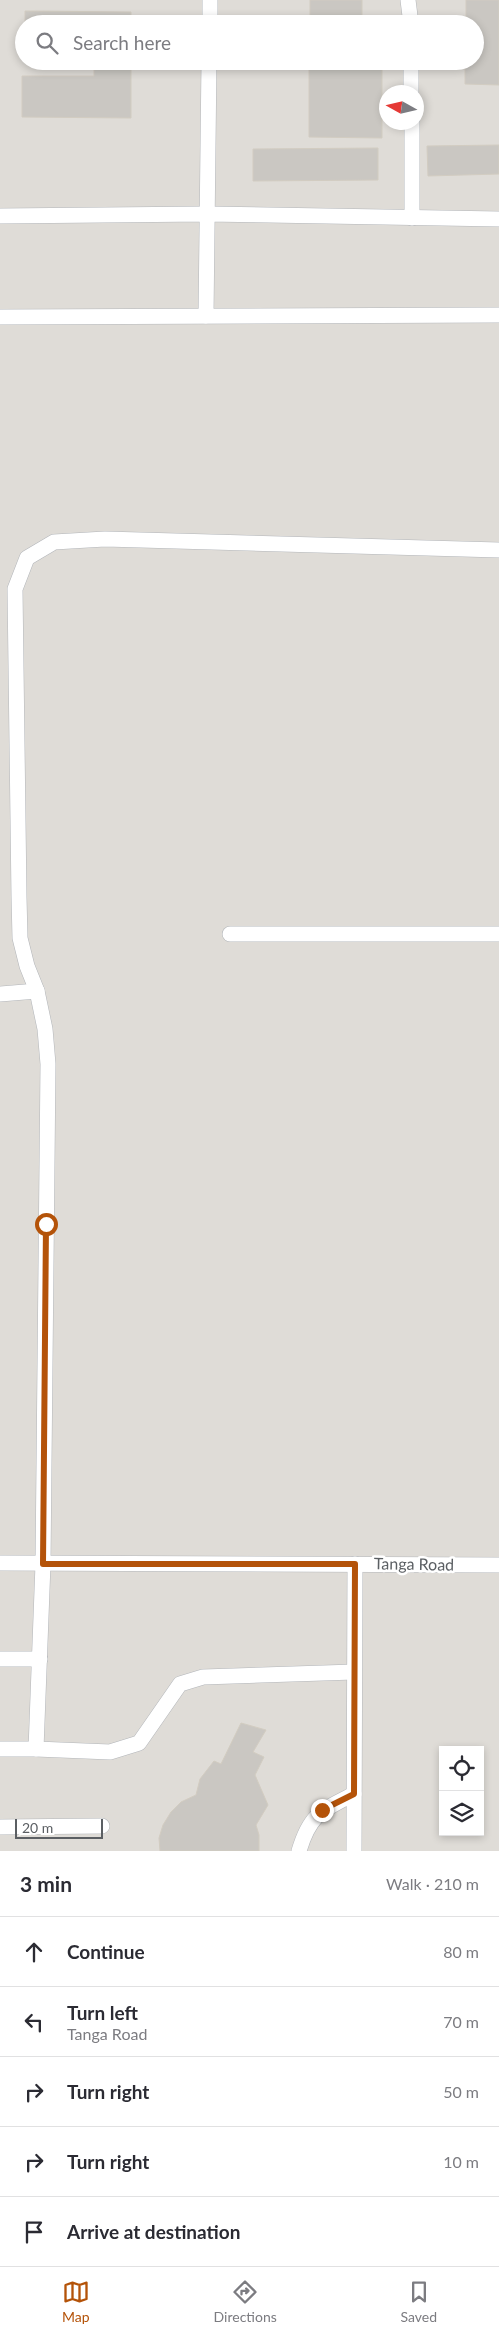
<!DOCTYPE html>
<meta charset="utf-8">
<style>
body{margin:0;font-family:Lato,sans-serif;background:#f7f7f7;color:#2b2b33}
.controls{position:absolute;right:15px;bottom:15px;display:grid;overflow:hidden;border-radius:0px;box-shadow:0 2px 8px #0003}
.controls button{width:45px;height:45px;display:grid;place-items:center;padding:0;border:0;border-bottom:1px solid #e1e1e2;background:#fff;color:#2b2b33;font:25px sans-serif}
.compass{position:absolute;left:379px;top:85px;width:45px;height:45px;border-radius:50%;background:#fff;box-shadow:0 2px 8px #0003;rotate:278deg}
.scale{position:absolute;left:15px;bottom:12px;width:88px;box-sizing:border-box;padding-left:5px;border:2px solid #5b5f63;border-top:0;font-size:14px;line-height:18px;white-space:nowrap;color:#5b5f63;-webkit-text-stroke:4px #fff;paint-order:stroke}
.stop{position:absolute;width:15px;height:15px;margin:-11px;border:4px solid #b45309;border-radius:50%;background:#fff}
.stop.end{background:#b45309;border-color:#fff;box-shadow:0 1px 5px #0008}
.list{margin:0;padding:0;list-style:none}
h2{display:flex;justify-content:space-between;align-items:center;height:65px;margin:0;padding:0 20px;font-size:21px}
h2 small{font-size:16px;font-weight:400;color:#7c7c81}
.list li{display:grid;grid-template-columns:32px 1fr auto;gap:15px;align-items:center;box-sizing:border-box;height:70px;padding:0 20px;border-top:1px solid #e1e1e2}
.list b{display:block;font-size:19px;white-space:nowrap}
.list p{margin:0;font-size:16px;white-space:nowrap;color:#7c7c81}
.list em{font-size:16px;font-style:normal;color:#7c7c81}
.icon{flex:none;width:28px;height:28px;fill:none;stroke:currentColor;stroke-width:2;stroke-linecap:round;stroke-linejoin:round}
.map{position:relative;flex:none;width:499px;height:1851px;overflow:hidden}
.search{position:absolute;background:#fff;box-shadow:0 2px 8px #0003;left:15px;right:15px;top:15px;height:55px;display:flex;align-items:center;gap:12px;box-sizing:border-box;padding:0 18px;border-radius:28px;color:#7c7c81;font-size:19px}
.sheet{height:415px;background:#fff}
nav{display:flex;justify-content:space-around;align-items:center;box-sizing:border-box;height:70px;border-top:1px solid #e1e1e2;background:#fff;font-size:14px;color:#7c7c81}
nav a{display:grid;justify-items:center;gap:2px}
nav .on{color:#b45309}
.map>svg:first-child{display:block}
.industrial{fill:#dfdcd7;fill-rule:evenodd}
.building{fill:#cac7c2;stroke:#d2ccc1}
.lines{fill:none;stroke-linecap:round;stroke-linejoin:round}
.lane-casing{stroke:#b3b6ba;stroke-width:16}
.lane{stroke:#fff;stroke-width:15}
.route{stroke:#b45309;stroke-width:6}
.labels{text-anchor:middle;stroke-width:5;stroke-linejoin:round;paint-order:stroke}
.street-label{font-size:16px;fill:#5b5f63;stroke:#fff}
</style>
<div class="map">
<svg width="499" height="1851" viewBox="0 0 499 1851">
<rect width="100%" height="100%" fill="#eeebe3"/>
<path class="industrial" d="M 0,0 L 499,0 L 499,1851 L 0,1851 ZM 24,24 L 475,24 L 475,61 L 24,61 ZM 386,92 L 416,92 L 416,122 L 386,122 ZM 443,1750 L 480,1750 L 480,1832 L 443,1832 Z"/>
<g class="building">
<rect x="310" y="0" width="52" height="24"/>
<path d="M 466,0 L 499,0 L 499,85 L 465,84 L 465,61 L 475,61 L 475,24 L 466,24 Z"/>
<path d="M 25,11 L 131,12 L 131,24 L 25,24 Z"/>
<path d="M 94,61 L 131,61 L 131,118 L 22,117 L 22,76 L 94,76 Z"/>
<path d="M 309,61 L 382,61 L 382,138 L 309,137 Z"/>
<path d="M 499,145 L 499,174 L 428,176 L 427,146 Z"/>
<path d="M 378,148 L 378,180 L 253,181 L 253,149 Z"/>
<path d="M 241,1723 L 266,1730 L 253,1752 L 264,1757 L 255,1775 L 268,1805 L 256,1825 L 259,1835 L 259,1851 L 160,1851 L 159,1838 L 163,1825 L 171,1812 L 181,1802 L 196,1795 L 200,1779 L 214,1761 L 221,1764 Z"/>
</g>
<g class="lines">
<g class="lane-casing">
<g id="lane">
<path d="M 408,0 L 411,24"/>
<path d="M 210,24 L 210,0"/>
<path d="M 411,61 L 411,92"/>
<path d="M 412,122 L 412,218"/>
<path d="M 0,216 L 206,214 L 499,219"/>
<path d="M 206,316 L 209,61"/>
<path d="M 0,317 L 499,315"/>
<path d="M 230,934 L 499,934"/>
<path d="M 0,994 L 37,991"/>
<path d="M 0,1563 L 499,1565"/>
<path d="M 0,1659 L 40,1659"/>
<path d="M 0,1749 L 36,1749 L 43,1564 L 48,1064 L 45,1029 L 37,991 L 27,966 L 20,938 L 19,897 L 15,589 L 27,558 L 54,542 L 105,539 L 499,550"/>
<path d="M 36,1749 L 110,1752 L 139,1743 L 180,1684 L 203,1677 L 354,1672"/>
<path d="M 0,1827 L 102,1826"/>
<path d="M 299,1851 C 310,1814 321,1811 354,1794"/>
<path d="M 354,1851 L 355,1564"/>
</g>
</g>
<use href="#lane" class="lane"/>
</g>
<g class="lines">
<path class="route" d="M 46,1224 L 43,1564 L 355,1564 L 354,1794 L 322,1810"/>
</g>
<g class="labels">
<g class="street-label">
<text transform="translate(414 1564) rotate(1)" y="6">Tanga Road</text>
</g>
</g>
</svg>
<div class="controls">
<button><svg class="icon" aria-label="locate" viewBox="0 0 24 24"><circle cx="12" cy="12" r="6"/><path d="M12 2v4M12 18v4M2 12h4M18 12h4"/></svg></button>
<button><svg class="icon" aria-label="layers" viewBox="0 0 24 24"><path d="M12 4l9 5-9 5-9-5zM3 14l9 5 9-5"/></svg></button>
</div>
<svg class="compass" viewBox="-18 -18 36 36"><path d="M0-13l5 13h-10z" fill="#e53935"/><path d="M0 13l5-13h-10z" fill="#7c7c81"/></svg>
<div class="scale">20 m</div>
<div class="stop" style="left:46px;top:1224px"></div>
<div class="stop end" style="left:322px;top:1810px"></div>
<div class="search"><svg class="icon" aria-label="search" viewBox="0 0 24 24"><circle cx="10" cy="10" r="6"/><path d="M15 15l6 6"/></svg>Search here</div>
</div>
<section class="sheet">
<h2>3 min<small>Walk · 210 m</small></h2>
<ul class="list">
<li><svg class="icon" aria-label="ahead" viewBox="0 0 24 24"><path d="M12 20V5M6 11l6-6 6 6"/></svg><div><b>Continue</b></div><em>80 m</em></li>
<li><svg class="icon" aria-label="left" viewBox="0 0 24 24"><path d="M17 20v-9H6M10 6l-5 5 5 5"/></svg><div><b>Turn left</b><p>Tanga Road</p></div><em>70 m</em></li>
<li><svg class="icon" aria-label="right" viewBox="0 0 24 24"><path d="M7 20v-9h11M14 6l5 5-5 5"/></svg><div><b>Turn right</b></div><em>50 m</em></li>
<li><svg class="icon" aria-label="right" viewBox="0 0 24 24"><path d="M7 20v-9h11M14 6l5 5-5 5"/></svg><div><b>Turn right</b></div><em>10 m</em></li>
<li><svg class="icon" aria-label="arrive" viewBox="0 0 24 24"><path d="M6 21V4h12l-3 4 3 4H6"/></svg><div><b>Arrive at destination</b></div></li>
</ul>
</section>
<nav>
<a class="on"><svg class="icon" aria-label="map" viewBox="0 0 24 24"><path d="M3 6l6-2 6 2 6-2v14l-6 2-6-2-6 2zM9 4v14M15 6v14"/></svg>Map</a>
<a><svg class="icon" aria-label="directions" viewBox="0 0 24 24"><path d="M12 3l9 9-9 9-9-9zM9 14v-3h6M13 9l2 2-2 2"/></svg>Directions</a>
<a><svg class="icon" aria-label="saved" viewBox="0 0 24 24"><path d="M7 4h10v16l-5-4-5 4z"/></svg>Saved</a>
</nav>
